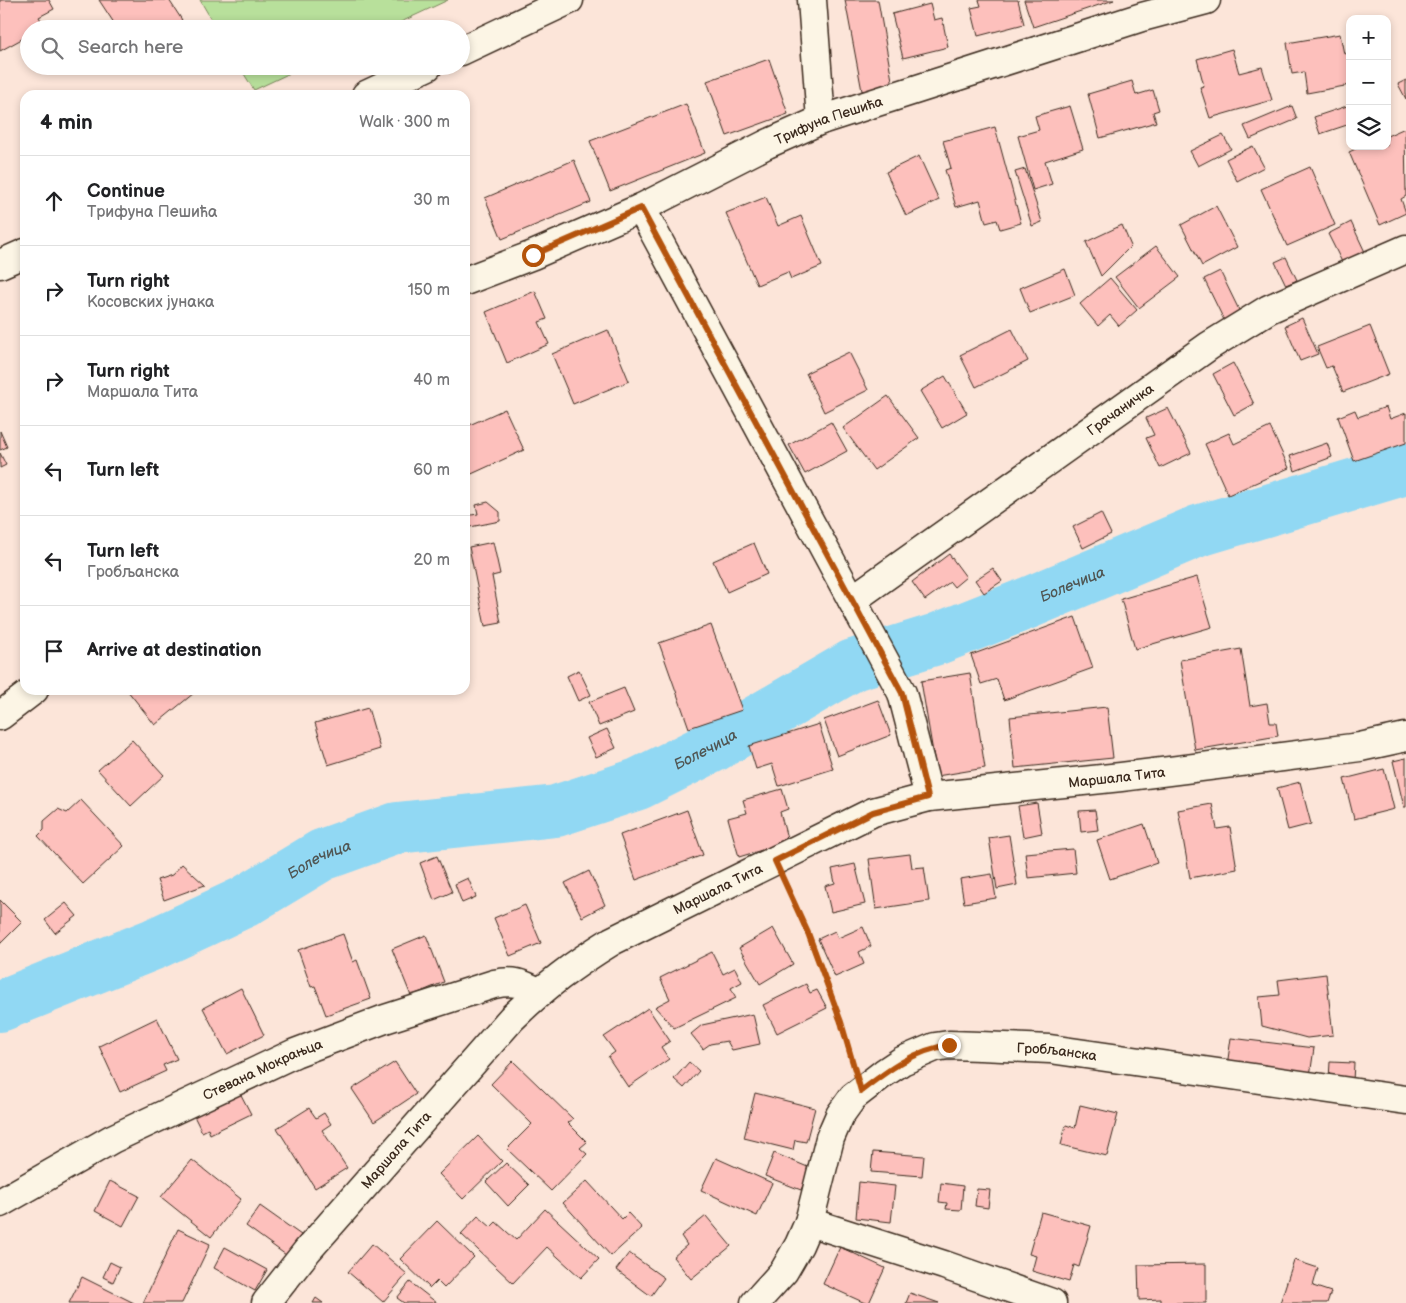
<!DOCTYPE html>
<meta charset="utf-8">
<style>
body{margin:0;font-family:"Balsamiq Sans",sans-serif;background:#f6f6f6;color:#202124}
.controls{position:absolute;right:15px;top:15px;display:grid;overflow:hidden;border-radius:10px;box-shadow:0 2px 8px #0003}
.controls button{width:45px;height:45px;display:grid;place-items:center;padding:0;border:0;border-bottom:1px solid #e0e0e0;background:#fff;color:#202124;font:25px sans-serif}
.stop{position:absolute;width:15px;height:15px;margin:-11px;border:4px solid #b45309;border-radius:50%;background:#fff}
.stop.end{background:#b45309;border-color:#fff;box-shadow:0 1px 5px #0008}
.list{margin:0;padding:0;list-style:none}
h2{display:flex;justify-content:space-between;align-items:center;height:65px;margin:0;padding:0 20px;font-size:21px}
h2 small{font-size:16px;font-weight:400;color:#757577}
.list li{display:grid;grid-template-columns:32px 1fr auto;gap:15px;align-items:center;box-sizing:border-box;height:90px;padding:0 20px;border-top:1px solid #e0e0e0}
.list b{display:block;font-size:19px;white-space:nowrap}
.list p{margin:0;font-size:16px;white-space:nowrap;color:#757577}
.list em{font-size:16px;font-style:normal;color:#757577}
.icon{flex:none;width:28px;height:28px;fill:none;stroke:currentColor;stroke-width:2;stroke-linecap:round;stroke-linejoin:round}
.map{position:relative;flex:none;width:1406px;height:1303px;overflow:hidden}
.search{position:absolute;background:#fff;box-shadow:0 2px 8px #0003;left:20px;top:20px;width:450px;height:55px;display:flex;align-items:center;gap:12px;box-sizing:border-box;padding:0 18px;border-radius:28px;color:#757577;font-size:19px}
.panel{position:absolute;background:#fff;box-shadow:0 2px 8px #0003;left:20px;top:90px;width:450px;height:605px;border-radius:15px}
.map>svg:first-child{display:block}
.green{fill:#b8e09b;stroke:#7a855c}
.lines{fill:none;stroke-linecap:round;stroke-linejoin:round}
.river{stroke:#91d8f3;stroke-width:52}
.building{fill:#fdc0bc;stroke:#3b2a1e}
.minor-casing{stroke:#3b2a1e;stroke-width:31}
.major-casing{stroke:#3b2a1e;stroke-width:31}
.path{stroke:#3b2a1e;stroke-width:3;stroke-dasharray:1 4;stroke-linecap:butt}
.minor{stroke:#fcf5e5;stroke-width:28}
.major{stroke:#fcf5e5;stroke-width:28}
.route{stroke:#b45309;stroke-width:6}
.labels{text-anchor:middle;stroke-width:4;stroke-linejoin:round;paint-order:stroke}
.street-label{font-size:14px;fill:#3b2a1e;stroke:#fcf5e5}
.water-label{font-size:15px;font-style:italic;fill:#505653;stroke:#fcf5e5}
</style>
<div class="map">
<svg width="1406" height="1303" viewBox="0 0 1406 1303">
<rect width="100%" height="100%" fill="#fce5d9"/>
<filter id="ink" filterUnits="userSpaceOnUse"><feTurbulence type="fractalNoise" baseFrequency=".02" numOctaves="2"/><feDisplacementMap in="SourceGraphic" scale="10" xChannelSelector="R" yChannelSelector="G"/><feConvolveMatrix kernelMatrix="1 2 1 2 8 2 1 2 1" color-interpolation-filters="sRGB"/></filter>
<g filter="url(#ink)">
<g class="green">
<path d="M 200,0 L 448,0 L 386,29 L 217,29 Z"/>
<path d="M 239,66 L 305,66 L 254,90 Z"/>
</g>
<g class="lines">
<path class="river" id="s1" d="M 0,1006 L 154,944 L 244,902 L 322,855 L 397,828 L 556,811 L 638,784 L 714,746 L 853,665 L 937,639 L 1028,603 L 1198,531 L 1406,469"/>
</g>
<g class="building">
<path d="M 0,0 L 49,0 L 54,9 L 39,17 L 45,27 L 41,29 L 29,29 L 29,35 L 0,51 Z"/>
<path d="M 99,0 L 169,0 L 182,20 L 169,29 L 118,29 Z"/>
<path d="M 845,0 L 878,0 L 893,86 L 862,91 Z"/>
<path d="M 979,0 L 1018,0 L 1024,24 L 978,36 L 971,8 L 981,6 Z"/>
<path d="M 1024,0 L 1114,0 L 1033,27 Z"/>
<path d="M 930,4 L 934,20 L 942,18 L 948,47 L 903,58 L 892,14 Z"/>
<path d="M 1340,34 L 1344,54 L 1350,53 L 1350,85 L 1307,93 L 1304,72 L 1292,74 L 1287,43 Z"/>
<path d="M 1232,49 L 1239,73 L 1262,67 L 1272,100 L 1210,118 L 1200,87 L 1204,86 L 1197,59 Z"/>
<path d="M 769,59 L 788,114 L 727,136 L 707,81 Z"/>
<path d="M 1406,80 L 1406,99 L 1398,84 Z"/>
<path d="M 1132,81 L 1136,95 L 1153,90 L 1159,110 L 1153,112 L 1156,122 L 1100,138 L 1088,94 Z"/>
<path d="M 686,104 L 705,153 L 610,191 L 590,141 Z"/>
<path d="M 1350,105 L 1350,124 L 1320,134 L 1314,117 Z"/>
<path d="M 1070,106 L 1083,149 L 1045,161 L 1052,184 L 1033,190 L 1018,136 L 1039,130 L 1035,116 Z"/>
<path d="M 1292,106 L 1297,119 L 1250,139 L 1244,126 Z"/>
<path d="M 995,127 L 1021,223 L 1000,229 L 997,220 L 986,223 L 980,200 L 956,207 L 945,170 L 951,168 L 943,141 Z"/>
<path d="M 1405,128 L 1406,196 L 1401,199 L 1406,213 L 1380,225 L 1349,152 L 1362,146 L 1387,146 L 1387,136 Z"/>
<path d="M 1223,135 L 1231,149 L 1198,166 L 1190,151 Z"/>
<path d="M 1253,146 L 1264,167 L 1237,181 L 1226,159 Z"/>
<path d="M 919,156 L 939,200 L 906,216 L 886,172 Z"/>
<path d="M 574,160 L 591,202 L 502,239 L 485,198 Z"/>
<path d="M 1310,167 L 1335,225 L 1287,246 L 1261,189 Z"/>
<path d="M 1025,169 L 1042,222 L 1032,226 L 1015,172 Z"/>
<path d="M 766,197 L 778,226 L 801,216 L 822,266 L 791,279 L 788,272 L 757,285 L 726,213 Z"/>
<path d="M 1216,206 L 1237,247 L 1202,266 L 1181,225 Z"/>
<path d="M 1351,222 L 1365,252 L 1342,262 L 1328,234 Z"/>
<path d="M 1122,225 L 1131,246 L 1101,276 L 1086,242 Z"/>
<path d="M 1156,246 L 1180,277 L 1139,308 L 1115,277 Z"/>
<path d="M 1286,257 L 1297,280 L 1286,285 L 1275,262 Z"/>
<path d="M 1065,269 L 1075,295 L 1030,313 L 1020,288 Z"/>
<path d="M 1220,271 L 1240,312 L 1224,320 L 1204,279 Z"/>
<path d="M 1110,278 L 1137,310 L 1119,326 L 1110,315 L 1098,326 L 1080,304 Z"/>
<path d="M 535,291 L 547,319 L 539,322 L 549,344 L 507,363 L 486,312 Z"/>
<path d="M 1302,318 L 1318,354 L 1300,361 L 1285,326 Z"/>
<path d="M 1370,326 L 1389,374 L 1343,392 L 1332,366 L 1326,368 L 1317,347 Z"/>
<path d="M 1012,329 L 1028,361 L 976,387 L 960,355 Z"/>
<path d="M 608,330 L 629,381 L 573,404 L 552,354 Z"/>
<path d="M 849,352 L 868,390 L 824,412 L 806,373 Z"/>
<path d="M 1233,363 L 1254,404 L 1234,415 L 1213,374 Z"/>
<path d="M 945,376 L 967,413 L 942,428 L 920,391 Z"/>
<path d="M 888,396 L 919,438 L 874,470 L 843,428 Z"/>
<path d="M 1386,407 L 1390,419 L 1406,413 L 1406,443 L 1354,461 L 1338,417 L 1355,410 L 1358,417 Z"/>
<path d="M 1168,408 L 1191,453 L 1160,468 L 1146,438 L 1154,435 L 1146,418 Z"/>
<path d="M 505,409 L 524,450 L 465,477 L 465,427 Z"/>
<path d="M 831,422 L 847,451 L 805,474 L 789,445 Z"/>
<path d="M 1270,427 L 1289,468 L 1228,495 L 1205,444 L 1229,433 L 1234,444 Z"/>
<path d="M 0,431 L 7,447 L 0,450 Z"/>
<path d="M 1327,443 L 1332,457 L 1295,471 L 1290,456 Z"/>
<path d="M 0,453 L 6,465 L 0,468 Z"/>
<path d="M 488,502 L 500,512 L 500,521 L 465,528 L 465,516 L 478,514 L 476,505 Z"/>
<path d="M 1101,513 L 1111,534 L 1083,548 L 1073,527 Z"/>
<path d="M 493,542 L 500,574 L 492,576 L 501,623 L 485,626 L 469,547 Z"/>
<path d="M 754,543 L 767,574 L 727,592 L 713,561 Z"/>
<path d="M 949,554 L 966,577 L 954,587 L 950,582 L 925,600 L 912,582 Z"/>
<path d="M 993,568 L 1002,581 L 984,593 L 975,580 Z"/>
<path d="M 1197,577 L 1212,627 L 1135,649 L 1121,599 Z"/>
<path d="M 1075,617 L 1093,668 L 1004,700 L 997,679 L 981,684 L 971,655 Z"/>
<path d="M 711,625 L 742,710 L 689,728 L 659,643 Z"/>
<path d="M 1241,649 L 1250,706 L 1267,703 L 1270,723 L 1276,723 L 1278,736 L 1195,750 L 1180,660 Z"/>
<path d="M 579,670 L 591,695 L 578,701 L 567,676 Z"/>
<path d="M 970,673 L 985,768 L 937,776 L 921,681 Z"/>
<path d="M 624,688 L 634,712 L 599,726 L 589,702 Z"/>
<path d="M 127,690 L 192,690 L 194,693 L 155,725 Z"/>
<path d="M 878,700 L 891,735 L 837,756 L 824,720 Z"/>
<path d="M 1107,707 L 1113,758 L 1015,768 L 1010,717 Z"/>
<path d="M 368,708 L 380,749 L 328,765 L 315,723 Z"/>
<path d="M 819,724 L 833,769 L 779,786 L 772,764 L 756,769 L 749,746 Z"/>
<path d="M 607,729 L 616,748 L 596,757 L 587,738 Z"/>
<path d="M 132,740 L 164,775 L 131,806 L 98,770 Z"/>
<path d="M 1406,758 L 1406,807 L 1404,807 L 1393,761 Z"/>
<path d="M 1384,769 L 1394,809 L 1354,819 L 1344,779 Z"/>
<path d="M 1300,782 L 1311,824 L 1288,830 L 1277,788 Z"/>
<path d="M 782,789 L 788,809 L 780,812 L 788,842 L 739,857 L 728,818 L 747,813 L 743,800 Z"/>
<path d="M 81,800 L 124,846 L 83,884 L 38,836 L 44,830 L 44,821 L 58,809 L 67,813 Z"/>
<path d="M 1037,803 L 1042,833 L 1023,837 L 1018,806 Z"/>
<path d="M 1212,804 L 1217,829 L 1230,827 L 1237,869 L 1190,878 L 1178,810 Z"/>
<path d="M 687,810 L 703,855 L 636,880 L 620,835 Z"/>
<path d="M 1095,810 L 1098,830 L 1081,832 L 1079,811 Z"/>
<path d="M 1144,824 L 1157,863 L 1110,879 L 1097,840 Z"/>
<path d="M 1009,835 L 1017,885 L 997,889 L 989,838 Z"/>
<path d="M 1073,849 L 1076,873 L 1028,878 L 1025,853 Z"/>
<path d="M 910,854 L 912,868 L 924,867 L 929,901 L 876,909 L 869,859 Z"/>
<path d="M 437,856 L 452,892 L 434,900 L 420,863 Z"/>
<path d="M 182,864 L 205,885 L 164,900 L 157,880 L 172,875 Z"/>
<path d="M 855,864 L 865,904 L 831,912 L 825,886 L 835,883 L 832,869 Z"/>
<path d="M 589,871 L 605,905 L 582,917 L 565,883 Z"/>
<path d="M 992,874 L 996,898 L 964,903 L 960,879 Z"/>
<path d="M 468,878 L 476,897 L 462,903 L 455,884 Z"/>
<path d="M 0,900 L 22,922 L 0,944 Z"/>
<path d="M 66,903 L 77,916 L 55,933 L 45,920 Z"/>
<path d="M 525,905 L 541,943 L 510,956 L 494,918 Z"/>
<path d="M 863,927 L 871,946 L 859,952 L 864,964 L 835,977 L 818,939 L 835,931 L 838,938 Z"/>
<path d="M 773,928 L 793,964 L 760,984 L 739,948 Z"/>
<path d="M 343,934 L 353,962 L 357,960 L 371,999 L 326,1015 L 315,986 L 311,987 L 298,950 Z"/>
<path d="M 426,935 L 444,982 L 411,996 L 392,949 Z"/>
<path d="M 712,952 L 723,974 L 735,968 L 742,982 L 731,988 L 736,998 L 674,1028 L 655,1007 L 670,999 L 660,978 Z"/>
<path d="M 1326,974 L 1333,1035 L 1307,1038 L 1262,1026 L 1259,997 L 1280,995 L 1278,980 Z"/>
<path d="M 806,984 L 810,993 L 817,990 L 827,1008 L 777,1033 L 763,1005 Z"/>
<path d="M 241,988 L 264,1035 L 227,1054 L 203,1008 Z"/>
<path d="M 648,1008 L 670,1041 L 661,1047 L 669,1059 L 628,1087 L 608,1057 L 615,1052 L 604,1037 Z"/>
<path d="M 753,1014 L 760,1044 L 732,1050 L 727,1041 L 710,1044 L 703,1049 L 691,1034 L 702,1025 Z"/>
<path d="M 157,1018 L 177,1059 L 163,1065 L 166,1071 L 120,1092 L 99,1046 Z"/>
<path d="M 1231,1038 L 1314,1048 L 1310,1076 L 1227,1066 Z"/>
<path d="M 513,1061 L 573,1119 L 568,1123 L 587,1142 L 580,1148 L 587,1154 L 551,1191 L 507,1149 L 532,1124 L 491,1084 Z"/>
<path d="M 395,1062 L 416,1094 L 374,1122 L 352,1089 Z"/>
<path d="M 689,1062 L 699,1071 L 684,1088 L 674,1079 Z"/>
<path d="M 1330,1062 L 1354,1063 L 1353,1081 L 1329,1079 Z"/>
<path d="M 239,1091 L 251,1114 L 210,1134 L 208,1129 L 202,1132 L 193,1114 Z"/>
<path d="M 755,1093 L 815,1108 L 806,1142 L 795,1140 L 793,1150 L 744,1138 Z"/>
<path d="M 1080,1105 L 1118,1114 L 1107,1156 L 1061,1145 L 1066,1125 L 1075,1128 Z"/>
<path d="M 309,1108 L 316,1118 L 324,1113 L 331,1124 L 322,1130 L 347,1168 L 315,1188 L 277,1128 Z"/>
<path d="M 478,1136 L 502,1161 L 463,1199 L 439,1174 Z"/>
<path d="M 873,1152 L 924,1156 L 922,1176 L 871,1172 Z"/>
<path d="M 774,1153 L 810,1168 L 801,1190 L 765,1176 Z"/>
<path d="M 716,1158 L 772,1183 L 757,1216 L 701,1190 Z"/>
<path d="M 192,1160 L 241,1199 L 211,1237 L 161,1197 Z"/>
<path d="M 506,1163 L 529,1185 L 508,1206 L 486,1182 Z"/>
<path d="M 110,1181 L 139,1196 L 123,1226 L 95,1211 Z"/>
<path d="M 587,1181 L 622,1219 L 628,1213 L 642,1228 L 611,1256 L 563,1203 Z"/>
<path d="M 859,1182 L 895,1186 L 891,1222 L 856,1218 Z"/>
<path d="M 941,1183 L 963,1186 L 961,1210 L 946,1209 L 947,1203 L 939,1202 Z"/>
<path d="M 977,1189 L 990,1190 L 988,1208 L 975,1206 Z"/>
<path d="M 260,1206 L 301,1235 L 286,1255 L 246,1226 Z"/>
<path d="M 545,1209 L 599,1259 L 581,1278 L 547,1247 L 513,1283 L 461,1234 L 478,1216 L 491,1227 L 496,1222 L 516,1240 Z"/>
<path d="M 1041,1212 L 1091,1226 L 1079,1267 L 1074,1265 L 1069,1282 L 1032,1271 L 1036,1256 L 1029,1254 Z"/>
<path d="M 706,1216 L 731,1246 L 691,1279 L 673,1257 L 687,1245 L 681,1236 Z"/>
<path d="M 437,1221 L 474,1257 L 444,1288 L 437,1281 L 430,1288 L 400,1259 Z"/>
<path d="M 178,1229 L 210,1244 L 182,1303 L 143,1303 Z"/>
<path d="M 372,1244 L 407,1274 L 383,1302 L 348,1272 Z"/>
<path d="M 225,1247 L 267,1270 L 255,1291 L 214,1268 Z"/>
<path d="M 840,1247 L 885,1268 L 869,1303 L 865,1303 L 823,1284 Z"/>
<path d="M 629,1253 L 664,1278 L 651,1296 L 616,1270 Z"/>
<path d="M 1294,1260 L 1318,1268 L 1313,1286 L 1331,1292 L 1327,1303 L 1280,1303 Z"/>
<path d="M 110,1262 L 120,1267 L 113,1282 L 103,1277 Z"/>
<path d="M 1206,1264 L 1206,1303 L 1161,1303 L 1161,1299 L 1139,1300 L 1138,1265 Z"/>
<path d="M 82,1277 L 134,1303 L 69,1303 Z"/>
<path d="M 410,1282 L 437,1303 L 404,1303 L 397,1298 Z"/>
<path d="M 910,1293 L 939,1303 L 906,1303 Z"/>
<path d="M 316,1298 L 323,1303 L 313,1303 Z"/>
</g>
<g class="lines">
<g class="minor-casing">
<g id="minor">
<path d="M 812,0 L 821,120"/>
<path d="M 641,208 L 902,693 L 929,797"/>
<path id="s2" d="M 465,281 L 533,255 L 641,208 L 767,144 L 821,120 L 1142,17 L 1206,0"/>
<path id="s3" d="M 852,600 L 1209,346 L 1269,309 L 1406,249"/>
<path d="M 0,716 L 34,690"/>
<path id="s4" d="M 0,1203 L 112,1139 L 295,1053 L 385,1019 L 494,984 C 514,980 521,983 538,992"/>
<path d="M 809,1222 L 944,1265 L 1052,1303"/>
<path id="s5" d="M 266,1303 L 307,1251 L 512,1018 C 545,986 573,965 612,941 L 873,812 L 929,797 L 1121,777 L 1282,757 L 1360,747 L 1406,737"/>
<path id="s6" d="M 755,1303 L 784,1271 L 799,1245 L 809,1222 L 830,1138 L 840,1115 L 853,1097 L 884,1073 L 902,1061 L 935,1047 L 949,1045 L 980,1046 L 1050,1049 L 1406,1100"/>
</g>
</g>
<g class="major-casing">
<g id="major">
<path d="M 461,51 L 569,0"/>
<path d="M 366,95 L 428,66"/>
<path d="M 0,264 L 25,253"/>
</g>
</g>
<path class="path" d="M 787,887 C 813,943 835,1001 852,1061"/>
<use href="#minor" class="minor"/>
<use href="#major" class="major"/>
</g>
</g>
<g class="lines" filter="url(#ink)">
<path class="route" d="M 533,255 L 641,208 L 902,693 L 928,797 L 873,812 L 775,861 L 808,933 L 841,1022 L 861,1091 C 888,1070 915,1050 949,1045"/>
</g>
<g class="labels">
<g class="street-label">
<text dy="5" stroke="none"><textPath href="#s2" startOffset="398">Трифуна Пешића</textPath></text>
<text dy="5" stroke="none"><textPath href="#s3" startOffset="329">Грачаничка</textPath></text>
<text dy="5" stroke="none"><textPath href="#s5" startOffset="1041">Маршала Тита</textPath></text>
<text dy="5" stroke="none"><textPath href="#s5" startOffset="621">Маршала Тита</textPath></text>
<text dy="5" stroke="none"><textPath href="#s6" startOffset="451">Гробљанска</textPath></text>
<text dy="5" stroke="none"><textPath href="#s4" startOffset="295">Стевана Мокрањца</textPath></text>
<text dy="5" stroke="none"><textPath href="#s5" startOffset="201">Маршала Тита</textPath></text>
</g>
<g class="water-label">
<text dy="5" stroke="none"><textPath href="#s1" startOffset="1162">Болечица</textPath></text>
<text dy="5" stroke="none"><textPath href="#s1" startOffset="758">Болечица</textPath></text>
<text dy="5" stroke="none"><textPath href="#s1" startOffset="352">Болечица</textPath></text>
</g>
</g>
</svg>
<div class="controls">
<button>+</button>
<button>−</button>
<button><svg class="icon" aria-label="layers" viewBox="0 0 24 24"><path d="M12 4l9 5-9 5-9-5zM3 14l9 5 9-5"/></svg></button>
</div>
<div class="stop" style="left:533px;top:255px"></div>
<div class="stop end" style="left:949px;top:1045px"></div>
<div class="search"><svg class="icon" aria-label="search" viewBox="0 0 24 24"><circle cx="10" cy="10" r="6"/><path d="M15 15l6 6"/></svg>Search here</div>
<section class="panel">
<h2>4 min<small>Walk · 300 m</small></h2>
<ul class="list">
<li><svg class="icon" aria-label="ahead" viewBox="0 0 24 24"><path d="M12 20V5M6 11l6-6 6 6"/></svg><div><b>Continue</b><p>Трифуна Пешића</p></div><em>30 m</em></li>
<li><svg class="icon" aria-label="right" viewBox="0 0 24 24"><path d="M7 20v-9h11M14 6l5 5-5 5"/></svg><div><b>Turn right</b><p>Косовских јунака</p></div><em>150 m</em></li>
<li><svg class="icon" aria-label="right" viewBox="0 0 24 24"><path d="M7 20v-9h11M14 6l5 5-5 5"/></svg><div><b>Turn right</b><p>Маршала Тита</p></div><em>40 m</em></li>
<li><svg class="icon" aria-label="left" viewBox="0 0 24 24"><path d="M17 20v-9H6M10 6l-5 5 5 5"/></svg><div><b>Turn left</b></div><em>60 m</em></li>
<li><svg class="icon" aria-label="left" viewBox="0 0 24 24"><path d="M17 20v-9H6M10 6l-5 5 5 5"/></svg><div><b>Turn left</b><p>Гробљанска</p></div><em>20 m</em></li>
<li><svg class="icon" aria-label="arrive" viewBox="0 0 24 24"><path d="M6 21V4h12l-3 4 3 4H6"/></svg><div><b>Arrive at destination</b></div></li>
</ul>
</section>
</div>
